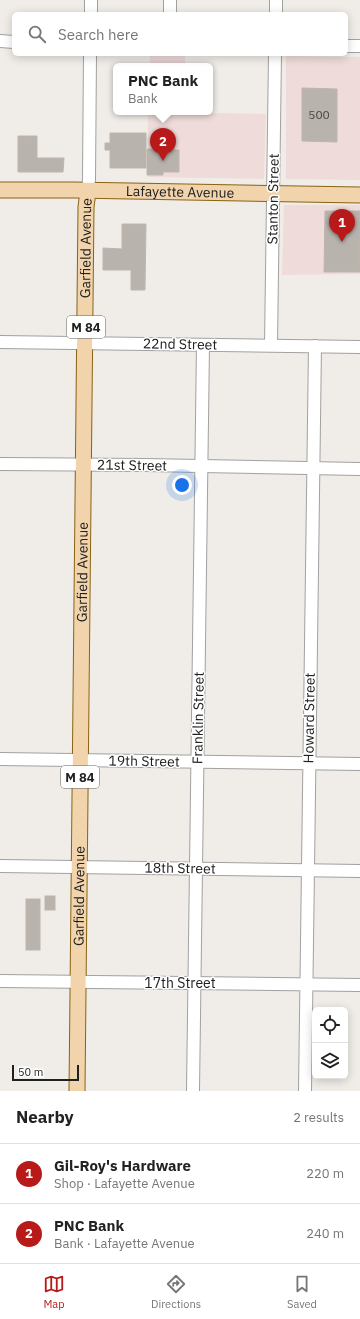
<!DOCTYPE html>
<meta charset="utf-8">
<style>
body{margin:0;font-family:"IBM Plex Sans",sans-serif;background:#f6f6f6;color:#222}
.controls{position:absolute;right:12px;bottom:12px;display:grid;overflow:hidden;border-radius:6px;box-shadow:0 2px 10px #0003}
.controls button{width:36px;height:36px;display:grid;place-items:center;padding:0;border:0;border-bottom:1px solid #e0e0e0;background:#fff;color:#222;font:20px sans-serif}
.scale{position:absolute;left:12px;bottom:10px;width:67px;box-sizing:border-box;padding-left:4px;border:2px solid #202020;border-top:0;font-size:11px;line-height:14px;white-space:nowrap;color:#202020;-webkit-text-stroke:3px #fff;paint-order:stroke}
.you{position:absolute;left:182px;top:485px;width:14px;height:14px;margin:-10px;border:3px solid #fff;border-radius:50%;background:#1a73e8;box-shadow:0 0 0 6px #1a73e833}
.badge{display:grid;place-items:center;width:26px;height:26px;border-radius:50%;background:#b81919;color:#fff;font-size:13px;font-weight:700}
.pin{position:absolute;translate:-50% -33px;filter:drop-shadow(0 1px 2px #0008)}
.pin::after{content:'';position:absolute;top:21px;width:14px;height:12px;background:inherit;clip-path:polygon(0 0,100% 0,50% 100%)}
.popup{position:absolute;left:113px;top:63px;width:100px;height:52px;box-sizing:border-box;display:grid;place-content:center;border-radius:6px;background:#fff;filter:drop-shadow(0 1px 3px #0005);font-size:13px;white-space:nowrap;color:#767676}
.popup b{font-size:15px;color:#222}
.popup::after{content:'';position:absolute;left:50%;top:100%;margin-left:-8px;border:8px solid transparent;border-top-color:#fff}
.list{margin:0;padding:0;list-style:none}
h2{display:flex;justify-content:space-between;align-items:center;height:52px;margin:0;padding:0 16px;font-size:17px}
h2 small{font-size:13px;font-weight:400;color:#767676}
.list li{display:grid;grid-template-columns:26px 1fr auto;gap:12px;align-items:center;box-sizing:border-box;height:60px;padding:0 16px;border-top:1px solid #e0e0e0}
.list b{display:block;font-size:15px;white-space:nowrap}
.list p{margin:0;font-size:13px;white-space:nowrap;color:#767676}
.list em{font-size:13px;font-style:normal;color:#767676}
.icon{flex:none;width:22px;height:22px;fill:none;stroke:currentColor;stroke-width:2;stroke-linecap:round;stroke-linejoin:round}
.map{position:relative;flex:none;width:360px;height:1091px;overflow:hidden}
.search{position:absolute;background:#fff;box-shadow:0 2px 10px #0003;left:12px;right:12px;top:12px;height:44px;display:flex;align-items:center;gap:10px;box-sizing:border-box;padding:0 14px;border-radius:6px;color:#767676;font-size:15px}
.sheet{height:172px;background:#fff}
nav{display:flex;justify-content:space-around;align-items:center;box-sizing:border-box;height:56px;border-top:1px solid #e0e0e0;background:#fff;font-size:11px;color:#767676}
nav a{display:grid;justify-items:center;gap:2px}
nav .on{color:#b81919}
.map>svg:first-child{display:block}
.commercial{fill:#eedbda}
.building{fill:#b9b3ae;stroke:#c0b5ac}
.lines{fill:none;stroke-linecap:round;stroke-linejoin:round}
.minor-casing{stroke:#a1a1a1;stroke-width:14}
.major-casing{stroke:#8a6213;stroke-width:17}
.minor{stroke:#fff;stroke-width:12}
.major{stroke:#f1d3ac;stroke-width:15}
.labels{text-anchor:middle;stroke-width:3;stroke-linejoin:round;paint-order:stroke}
.number-label{font-size:12px;fill:#464544}
.shield{fill:#fff;stroke:#636363;stroke-width:1}
.shield-label{font-size:13px;font-weight:bold;fill:#202020}
.street-label{font-size:14px;fill:#202020;stroke:#fff}
</style>
<div class="map">
<svg width="360" height="1091" viewBox="0 0 360 1091">
<rect width="100%" height="100%" fill="#f0ede8"/>
<g class="commercial">
<rect x="150" y="54" width="35" height="12"/>
<path d="M 286,56 L 360,57 L 360,180 L 286,179 Z"/>
<path d="M 148,112 L 266,114 L 264,179 L 147,177 Z"/>
<path d="M 284,205 L 360,205 L 360,274 L 282,275 Z"/>
</g>
<g class="building">
<path d="M 302,88 L 337,89 L 337,142 L 302,141 Z"/>
<path d="M 110,133 L 146,133 L 146,168 L 110,168 L 110,150 L 105,150 L 105,143 L 110,143 Z"/>
<path d="M 18,136 L 37,136 L 37,158 L 64,158 L 63,172 L 18,172 Z"/>
<path d="M 160,139 L 174,139 L 174,150 L 179,150 L 179,172 L 163,172 L 163,175 L 147,175 L 147,149 L 160,149 Z"/>
<path d="M 325,211 L 360,211 L 360,272 L 324,272 Z"/>
<path d="M 122,224 L 146,224 L 145,290 L 131,290 L 131,270 L 103,270 L 103,248 L 122,249 Z"/>
<rect x="45" y="896" width="10" height="14"/>
<rect x="26" y="899" width="14" height="51"/>
</g>
<g class="lines">
<g class="minor-casing">
<g id="minor">
<path d="M 170,0 L 170,14"/>
<path d="M 91,14 L 91,0"/>
<path d="M 276,14 L 276,0"/>
<path d="M 0,41 L 14,42"/>
<path d="M 346,46 L 360,46"/>
<path d="M 88,191 L 89,179 L 90,54"/>
<path d="M 0,342 L 360,347"/>
<path d="M 271,345 L 275,54"/>
<path d="M 0,464 L 145,465 L 360,469"/>
<path d="M 0,759 L 360,764"/>
<path d="M 0,866 L 360,871"/>
<path d="M 0,981 L 360,985"/>
<path d="M 193,1091 L 203,345"/>
<path d="M 305,1091 L 315,346"/>
</g>
</g>
<g class="major-casing">
<g id="major">
<path id="s1" d="M 0,190 L 74,190 L 360,195"/>
<path id="s2" d="M 77,1091 L 86,207 L 88,191"/>
</g>
</g>
<use href="#minor" class="minor"/>
<use href="#major" class="major"/>
</g>
<g class="labels">
<g class="number-label">
<text x="319" y="119">500</text>
</g>
<g class="shield">
<rect x="67" y="316" width="38" height="22" rx="3"/>
<rect x="61" y="766" width="38" height="22" rx="3"/>
</g>
<g class="shield-label">
<text x="86" y="332">M 84</text>
<text x="80" y="782">M 84</text>
</g>
<g class="street-label">
<text dy="5" stroke="none"><textPath href="#s1" startOffset="180">Lafayette Avenue</textPath></text>
<text transform="translate(273 199) rotate(-89)" y="5">Stanton Street</text>
<text dy="5" stroke="none"><textPath href="#s2" startOffset="843">Garfield Avenue</textPath></text>
<text transform="translate(180 344) rotate(1)" y="5">22nd Street</text>
<text transform="translate(132 465) rotate(1)" y="5">21st Street</text>
<text dy="5" stroke="none"><textPath href="#s2" startOffset="519">Garfield Avenue</textPath></text>
<text transform="translate(198 718) rotate(-89)" y="5">Franklin Street</text>
<text transform="translate(309 718) rotate(-89)" y="5">Howard Street</text>
<text transform="translate(144 761) rotate(1)" y="5">19th Street</text>
<text transform="translate(180 868) rotate(1)" y="5">18th Street</text>
<text dy="5" stroke="none"><textPath href="#s2" startOffset="195">Garfield Avenue</textPath></text>
<text x="180" y="988">17th Street</text>
</g>
</g>
</svg>
<div class="controls">
<button><svg class="icon" aria-label="locate" viewBox="0 0 24 24"><circle cx="12" cy="12" r="6"/><path d="M12 2v4M12 18v4M2 12h4M18 12h4"/></svg></button>
<button><svg class="icon" aria-label="layers" viewBox="0 0 24 24"><path d="M12 4l9 5-9 5-9-5zM3 14l9 5 9-5"/></svg></button>
</div>
<div class="scale">50 m</div>
<div class="you"></div>
<div class="pin badge" style="left:342px;top:242px">1</div>
<div class="pin badge" style="left:163px;top:161px">2</div>
<div class="popup"><b>PNC Bank</b>Bank</div>
<div class="search"><svg class="icon" aria-label="search" viewBox="0 0 24 24"><circle cx="10" cy="10" r="6"/><path d="M15 15l6 6"/></svg>Search here</div>
</div>
<section class="sheet">
<h2>Nearby<small>2 results</small></h2>
<ul class="list">
<li><span class="badge">1</span><div><b>Gil-Roy's Hardware</b><p>Shop · Lafayette Avenue</p></div><em>220 m</em></li>
<li><span class="badge">2</span><div><b>PNC Bank</b><p>Bank · Lafayette Avenue</p></div><em>240 m</em></li>
</ul>
</section>
<nav>
<a class="on"><svg class="icon" aria-label="map" viewBox="0 0 24 24"><path d="M3 6l6-2 6 2 6-2v14l-6 2-6-2-6 2zM9 4v14M15 6v14"/></svg>Map</a>
<a><svg class="icon" aria-label="directions" viewBox="0 0 24 24"><path d="M12 3l9 9-9 9-9-9zM9 14v-3h6M13 9l2 2-2 2"/></svg>Directions</a>
<a><svg class="icon" aria-label="saved" viewBox="0 0 24 24"><path d="M7 4h10v16l-5-4-5 4z"/></svg>Saved</a>
</nav>
